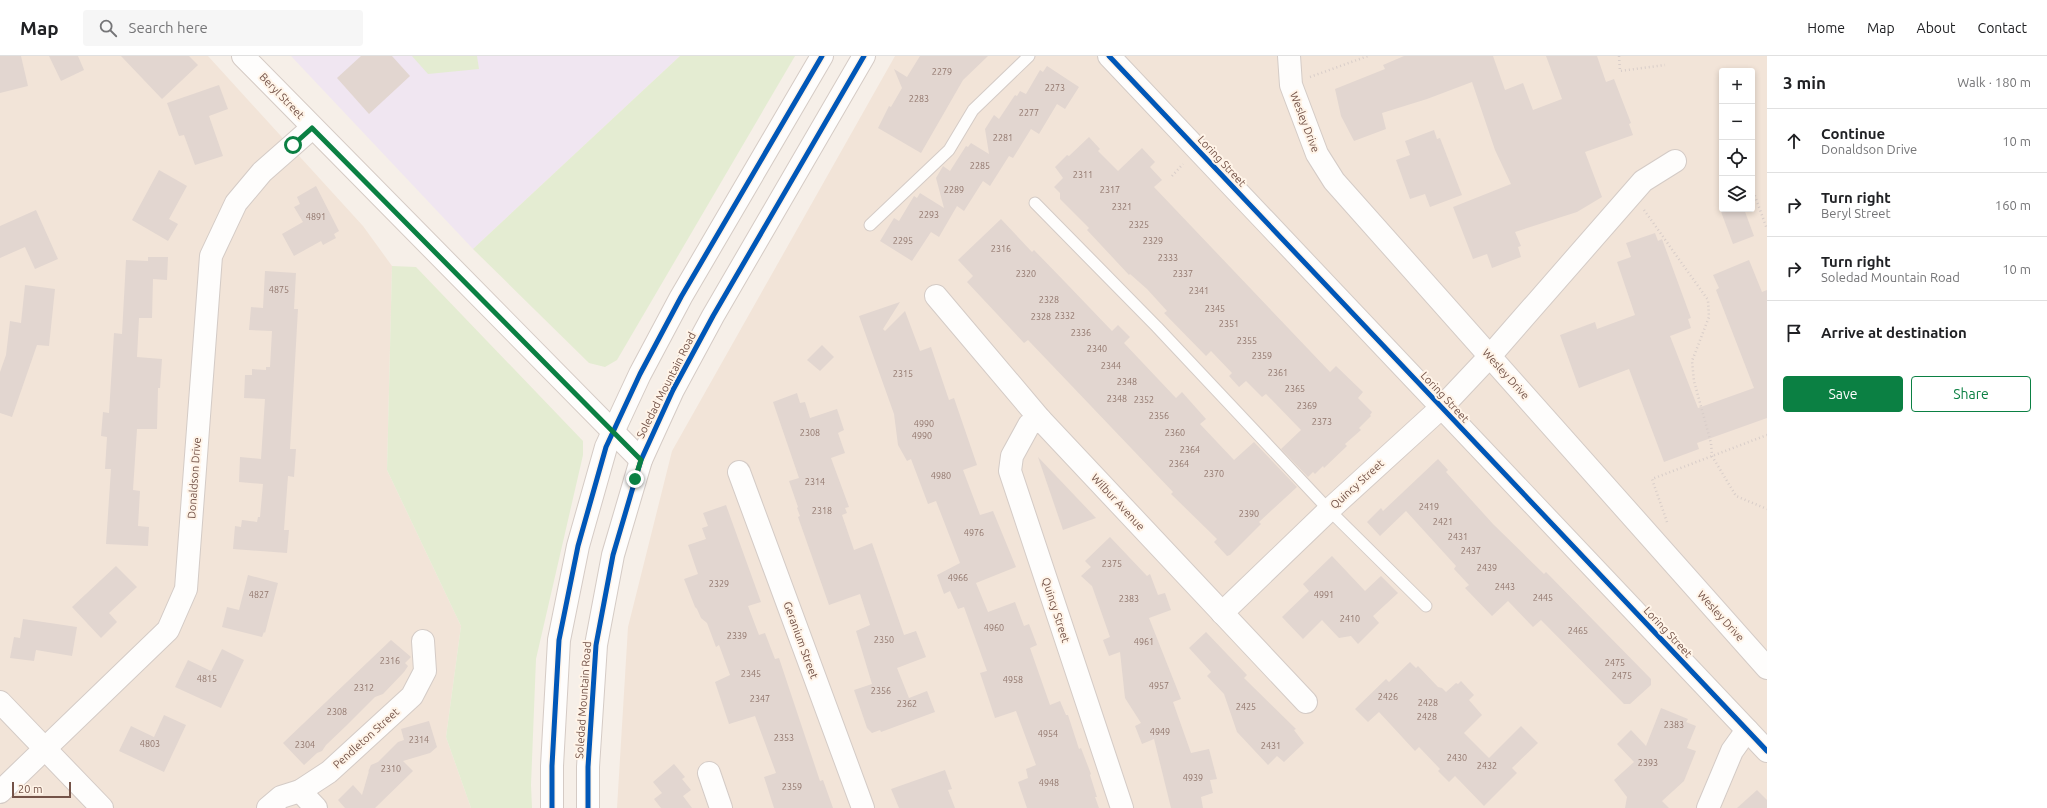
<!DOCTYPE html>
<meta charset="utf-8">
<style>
body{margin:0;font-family:Ubuntu,sans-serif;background:#f6f6f6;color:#202124}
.controls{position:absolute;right:12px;top:12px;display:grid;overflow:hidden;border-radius:4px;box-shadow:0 2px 6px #0003}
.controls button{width:36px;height:36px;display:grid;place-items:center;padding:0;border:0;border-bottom:1px solid #e0e0e0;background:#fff;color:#202124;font:20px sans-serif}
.scale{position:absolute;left:12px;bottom:10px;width:59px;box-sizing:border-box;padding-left:4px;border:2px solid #745348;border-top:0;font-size:11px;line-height:14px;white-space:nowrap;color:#745348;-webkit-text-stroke:3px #fff4e8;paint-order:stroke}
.stop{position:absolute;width:12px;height:12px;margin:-9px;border:3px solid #0b8043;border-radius:50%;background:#fff}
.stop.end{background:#0b8043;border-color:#fff;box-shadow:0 1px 4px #0008}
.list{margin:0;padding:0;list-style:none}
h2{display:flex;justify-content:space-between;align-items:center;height:52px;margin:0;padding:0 16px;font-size:17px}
h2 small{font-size:13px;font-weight:400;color:#757577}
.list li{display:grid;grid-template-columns:26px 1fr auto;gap:12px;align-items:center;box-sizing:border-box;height:64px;padding:0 16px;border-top:1px solid #e0e0e0}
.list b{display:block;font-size:15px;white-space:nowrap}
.list p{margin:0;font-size:13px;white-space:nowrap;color:#757577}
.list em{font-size:13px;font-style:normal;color:#757577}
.actions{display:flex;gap:8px;padding:12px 16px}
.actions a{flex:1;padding:9px 0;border:1px solid #0b8043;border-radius:4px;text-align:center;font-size:14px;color:#0b8043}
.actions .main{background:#0b8043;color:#fff}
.icon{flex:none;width:22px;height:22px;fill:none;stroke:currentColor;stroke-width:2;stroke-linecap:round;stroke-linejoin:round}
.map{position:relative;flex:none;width:1767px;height:752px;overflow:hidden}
header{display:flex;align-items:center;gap:24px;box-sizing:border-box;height:56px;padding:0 20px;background:#fff;border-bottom:1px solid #e0e0e0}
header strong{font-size:19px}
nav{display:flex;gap:22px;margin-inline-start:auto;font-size:14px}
.search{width:280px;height:36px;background:#f6f6f6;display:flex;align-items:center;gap:10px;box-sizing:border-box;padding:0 14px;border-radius:4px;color:#757577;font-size:15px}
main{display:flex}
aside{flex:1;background:#fff}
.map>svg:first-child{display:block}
.residential{fill:#f2e4d8;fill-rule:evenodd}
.education{fill:#f0e6f1}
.green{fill:#e4ecd2}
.building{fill:#e2d6d0}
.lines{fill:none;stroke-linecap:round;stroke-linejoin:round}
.service-casing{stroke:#d4cbc6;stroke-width:13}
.minor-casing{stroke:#d4cbc6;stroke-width:24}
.tertiary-casing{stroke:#d4cbc6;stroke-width:24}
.secondary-casing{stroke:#d5cbc5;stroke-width:24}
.path{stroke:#d8cdc9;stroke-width:2.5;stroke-dasharray:1 3;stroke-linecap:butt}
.service{stroke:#fefdfc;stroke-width:11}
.minor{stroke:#fefdfc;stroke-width:22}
.tertiary{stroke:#fefdfc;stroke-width:22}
.secondary{stroke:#fefdfc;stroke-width:22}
.cycleway-casing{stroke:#fff4e8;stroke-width:8}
.cycleway{stroke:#0057b8;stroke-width:5}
.route{stroke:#0b8043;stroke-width:5}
.labels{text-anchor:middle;stroke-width:4;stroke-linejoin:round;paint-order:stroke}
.number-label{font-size:9px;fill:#91766c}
.street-label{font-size:11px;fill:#745348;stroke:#fff4e8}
</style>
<header>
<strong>Map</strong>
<div class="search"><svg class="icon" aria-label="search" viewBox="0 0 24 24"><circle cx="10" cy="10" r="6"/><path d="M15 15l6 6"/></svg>Search here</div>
<nav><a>Home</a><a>Map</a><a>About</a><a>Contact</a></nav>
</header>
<main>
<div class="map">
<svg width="1767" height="752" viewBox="0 0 1767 752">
<rect width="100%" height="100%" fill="#f6efe8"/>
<g class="residential">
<path d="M 0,0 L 208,0 L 363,170 L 392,210 L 387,414 L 461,570 L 446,681 L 471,752 L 0,752 Z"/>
<path d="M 895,0 L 1767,0 L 1767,752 L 617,752 L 628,571 L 672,395 ZM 1722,15 L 1752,15 L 1752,153 L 1722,153 Z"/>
</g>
<path class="education" d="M 291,0 L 680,0 L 473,193 Z"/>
<g class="green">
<path d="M 412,0 L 477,0 L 479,13 L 428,18 Z"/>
<path d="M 680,0 L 795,0 L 617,304 L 605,311 L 589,307 L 473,193 Z"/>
<path d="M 392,210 L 416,211 L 583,385 L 583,399 L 536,603 L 531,729 L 532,752 L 471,752 L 446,681 L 461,570 L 387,414 Z"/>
</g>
<g class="building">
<path d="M 0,0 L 21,0 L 28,30 L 0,37 Z"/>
<path d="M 49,0 L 78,0 L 84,14 L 61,25 Z"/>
<path d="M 121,0 L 189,0 L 198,9 L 162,43 Z"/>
<path d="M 361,0 L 392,0 L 410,20 L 369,58 L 337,22 Z"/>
<path d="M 920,0 L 988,0 L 963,24 L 921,97 L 878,72 L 889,50 L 891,51 L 902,32 L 894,13 L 907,21 Z"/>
<path d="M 1404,0 L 1493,0 L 1505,34 L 1523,27 L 1533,54 L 1562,43 L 1546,0 L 1597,0 L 1606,26 L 1614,23 L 1631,67 L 1629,68 L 1633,79 L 1585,96 L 1602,141 L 1577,156 L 1515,176 L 1521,190 L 1518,191 L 1521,201 L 1492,212 L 1487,198 L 1473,203 L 1453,151 L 1511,128 L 1495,94 L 1472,26 L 1427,43 L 1382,57 L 1386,73 L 1354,85 L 1341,60 L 1335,33 L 1385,13 L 1383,9 Z"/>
<path d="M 1047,10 L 1079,31 L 1065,53 L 1057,48 L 1039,78 L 1031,73 L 1013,102 L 1009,100 L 990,130 L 983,125 L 964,155 L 957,150 L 939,181 L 931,176 L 912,205 L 880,185 L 894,162 L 899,165 L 914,140 L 917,142 L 920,137 L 944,152 L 936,122 L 943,110 L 950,115 L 966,90 L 968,91 L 971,87 L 989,98 L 985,73 L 994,59 L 999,63 L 1015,39 L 1017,40 L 1020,35 L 1026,38 L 1040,14 L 1043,16 Z"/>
<path d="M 219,29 L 228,53 L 209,60 L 223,100 L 195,109 L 184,79 L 179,80 L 167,47 Z"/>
<path d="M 1434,74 L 1437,83 L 1440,82 L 1462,139 L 1430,151 L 1425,138 L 1410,143 L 1396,104 L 1410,99 L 1405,85 Z"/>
<path d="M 1089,81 L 1100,93 L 1098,95 L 1118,115 L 1142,92 L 1155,106 L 1150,111 L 1162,124 L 1154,131 L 1330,316 L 1336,310 L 1363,336 L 1358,342 L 1372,356 L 1370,359 L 1371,360 L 1359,372 L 1361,374 L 1345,388 L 1347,390 L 1324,412 L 1323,410 L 1315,418 L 1313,416 L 1308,421 L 1281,393 L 1301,374 L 1266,338 L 1262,341 L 1246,325 L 1239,331 L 1229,320 L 1232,317 L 1211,295 L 1206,300 L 1164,257 L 1167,255 L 1147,233 L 1130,218 L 1129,219 L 1087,174 L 1089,172 L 1060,143 L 1060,137 L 1054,131 L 1063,122 L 1055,111 L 1067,99 L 1069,100 Z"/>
<path d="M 159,114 L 187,130 L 169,163 L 178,168 L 168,185 L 132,164 Z"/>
<path d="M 316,130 L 339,175 L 334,178 L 336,182 L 323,189 L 321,185 L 294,200 L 282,178 L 303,166 L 294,151 L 300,148 L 297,141 Z"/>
<path d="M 1720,153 L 1744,153 L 1754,180 L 1733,188 Z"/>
<path d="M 36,154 L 58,203 L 35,213 L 25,191 L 0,202 L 0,170 Z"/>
<path d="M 1001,163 L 1032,196 L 1034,194 L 1066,227 L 1112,275 L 1118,269 L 1130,281 L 1124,287 L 1176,342 L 1182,336 L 1206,363 L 1200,368 L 1234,404 L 1254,386 L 1297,431 L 1259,466 L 1261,468 L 1230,499 L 1227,500 L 1214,486 L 1217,483 L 1171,438 L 1173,436 L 1028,284 L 1024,287 L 967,226 L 973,220 L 958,204 Z"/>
<path d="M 1655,177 L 1658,185 L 1662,183 L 1691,262 L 1688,263 L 1691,272 L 1670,280 L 1698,352 L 1754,332 L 1716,234 L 1719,232 L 1713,219 L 1749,204 L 1762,236 L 1767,234 L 1767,362 L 1697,387 L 1699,393 L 1664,406 L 1629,313 L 1579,332 L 1560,279 L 1595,266 L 1597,273 L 1635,259 L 1617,206 L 1631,201 L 1626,187 Z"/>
<path d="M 148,201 L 168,201 L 167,224 L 153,223 L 152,262 L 139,262 L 137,301 L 162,303 L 160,332 L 158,332 L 157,373 L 137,373 L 133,434 L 140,435 L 138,470 L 149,471 L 148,490 L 106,488 L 111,413 L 105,413 L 107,381 L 101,380 L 103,356 L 109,357 L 114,277 L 122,278 L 126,204 L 148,205 Z"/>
<path d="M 265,215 L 296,217 L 294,253 L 298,253 L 290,393 L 296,393 L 294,421 L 288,420 L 284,474 L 289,474 L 287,497 L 233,493 L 235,470 L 241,471 L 242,464 L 257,466 L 258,461 L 260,461 L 263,428 L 239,426 L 240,401 L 261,403 L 265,343 L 244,342 L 245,319 L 252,319 L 252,313 L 266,314 L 266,311 L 270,311 L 272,275 L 249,274 L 251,251 L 263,252 Z"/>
<path d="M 25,229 L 55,233 L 49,290 L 37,289 L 12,361 L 0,357 L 0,316 L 6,299 L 10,265 L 21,267 Z"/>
<path d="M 900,246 L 883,273 L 885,275 L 905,255 L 920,295 L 931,291 L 949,344 L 954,342 L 977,409 L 963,414 L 980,459 L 993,455 L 1016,511 L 976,527 L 988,556 L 1015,546 L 1024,570 L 1029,568 L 1037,589 L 1030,592 L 1050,649 L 1060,645 L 1066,659 L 1068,659 L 1079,693 L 1081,692 L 1091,718 L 1090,719 L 1097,741 L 1095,741 L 1099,752 L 1027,752 L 1018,726 L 1028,722 L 1026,713 L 1036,709 L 1016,655 L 995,662 L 980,617 L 987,615 L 964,551 L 958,553 L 950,535 L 944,538 L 937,519 L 960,507 L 936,445 L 928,448 L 911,403 L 907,405 L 898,389 L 894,358 L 859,260 Z"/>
<path d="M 822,289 L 834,301 L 820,315 L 807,304 Z"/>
<path d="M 797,337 L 800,347 L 805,346 L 810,362 L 837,353 L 844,374 L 838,377 L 845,397 L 831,402 L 849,451 L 845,452 L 847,457 L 842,459 L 854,494 L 872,487 L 904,579 L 916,575 L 926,601 L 897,612 L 909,642 L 927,635 L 935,656 L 881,676 L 880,674 L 872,677 L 867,672 L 854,634 L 872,628 L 856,575 L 870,569 L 860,538 L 829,549 L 798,461 L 800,460 L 797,452 L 798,451 L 789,425 L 799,422 L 773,346 Z"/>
<path d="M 1038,401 L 1096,462 L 1063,474 Z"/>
<path d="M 1438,403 L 1448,414 L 1446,416 L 1493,468 L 1544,518 L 1546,516 L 1651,623 L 1651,629 L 1630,648 L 1624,648 L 1541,564 L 1533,571 L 1508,545 L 1492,560 L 1465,532 L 1469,529 L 1454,513 L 1456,510 L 1406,455 L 1380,480 L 1367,466 L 1381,452 L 1383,455 Z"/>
<path d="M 726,449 L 761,546 L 748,550 L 759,579 L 765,577 L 775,603 L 779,602 L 820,725 L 823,724 L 833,752 L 774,752 L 764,721 L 776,717 L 755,660 L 729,668 L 715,626 L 730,619 L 719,589 L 716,591 L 707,567 L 701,562 L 697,553 L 695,551 L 684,523 L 698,518 L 688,489 L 706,483 L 702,472 L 708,470 L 703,457 Z"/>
<path d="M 1110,481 L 1147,520 L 1150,518 L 1158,539 L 1165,537 L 1171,554 L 1149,562 L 1181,643 L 1173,646 L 1191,697 L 1209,693 L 1217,723 L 1210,724 L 1213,737 L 1201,741 L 1203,752 L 1171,752 L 1154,683 L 1142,688 L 1135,670 L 1141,667 L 1125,642 L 1120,596 L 1109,600 L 1103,584 L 1110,581 L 1092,530 L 1081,520 L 1091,511 L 1085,505 Z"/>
<path d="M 1332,500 L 1365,535 L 1381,520 L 1398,537 L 1373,560 L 1379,567 L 1358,588 L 1351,580 L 1339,582 L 1322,564 L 1303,583 L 1282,561 L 1309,535 L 1303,528 Z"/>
<path d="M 116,510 L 137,531 L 109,557 L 117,566 L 101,582 L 72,551 Z"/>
<path d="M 248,519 L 278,527 L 265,577 L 264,576 L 262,581 L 222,571 L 227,551 L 239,554 Z"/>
<path d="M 23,563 L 77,571 L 72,600 L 36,594 L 34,605 L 10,602 L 14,581 L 20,582 Z"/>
<path d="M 1206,576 L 1247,619 L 1244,622 L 1296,673 L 1294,674 L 1304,687 L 1284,706 L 1277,700 L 1268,709 L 1237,676 L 1224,638 L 1207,620 L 1211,616 L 1189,592 Z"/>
<path d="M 391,584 L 411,601 L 405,607 L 408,610 L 404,616 L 383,638 L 375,641 L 347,669 L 326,689 L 322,695 L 317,697 L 304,709 L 283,687 Z"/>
<path d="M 222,593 L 244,604 L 221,652 L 175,631 L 188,604 L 211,615 Z"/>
<path d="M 1410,606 L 1416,612 L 1418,610 L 1438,631 L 1442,632 L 1446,636 L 1456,627 L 1458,628 L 1461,625 L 1474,639 L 1469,644 L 1482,659 L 1464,677 L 1489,702 L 1521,670 L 1538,687 L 1512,712 L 1517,717 L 1484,750 L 1455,720 L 1449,726 L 1438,715 L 1440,713 L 1419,691 L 1415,695 L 1379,656 L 1368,666 L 1355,653 L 1386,623 L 1389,626 Z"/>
<path d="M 1661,652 L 1688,663 L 1686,666 L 1696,670 L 1687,692 L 1696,695 L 1684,725 L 1662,745 L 1669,752 L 1625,752 L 1627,741 L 1614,724 L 1634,706 L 1617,688 L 1631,674 L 1646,690 Z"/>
<path d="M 164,659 L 186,669 L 164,716 L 119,695 L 131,670 L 154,681 Z"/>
<path d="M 429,665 L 437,691 L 430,697 L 403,705 L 413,715 L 375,752 L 345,752 L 338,744 L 353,729 L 362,739 L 369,715 L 368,716 L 371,709 L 378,706 L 398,686 L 404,684 L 401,673 Z"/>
<path d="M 674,708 L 685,721 L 682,723 L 691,734 L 683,740 L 692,752 L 661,752 L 654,743 L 662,737 L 653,726 Z"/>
<path d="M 945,714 L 952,733 L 948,734 L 955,752 L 899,752 L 891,733 Z"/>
<path d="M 1757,734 L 1767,744 L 1767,752 L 1737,752 Z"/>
</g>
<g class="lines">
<g class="service-casing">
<g id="service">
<path d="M 1035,147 L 1157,271 L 1329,454 L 1426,550"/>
<path d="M 870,169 L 949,94 L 973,54 L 1029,0"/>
</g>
</g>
<g class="minor-casing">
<g id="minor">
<path d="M 1289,0 L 1291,29 L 1317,98 L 1334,125 L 1767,612"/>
<path d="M 936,240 L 1040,363 L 1306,646"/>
<path d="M 1040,363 L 1029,369 L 1012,400 L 1010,415 L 1122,752"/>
<path d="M 739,416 L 863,752"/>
<path d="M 1222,557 L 1329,454 L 1442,351 L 1490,300 L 1643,125 L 1675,105"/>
<path d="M 0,646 L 102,752"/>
<path d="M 709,717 L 721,752"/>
<path d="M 300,735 L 316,752"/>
<path d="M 0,736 L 168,574 L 186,533 L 211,200 L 236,147 L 262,116 L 312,72"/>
<path d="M 268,752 L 281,741 L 300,735 L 329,716 L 412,640 L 425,615 L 423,585"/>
<path d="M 1708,752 L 1732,695 L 1747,674"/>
</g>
</g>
<g class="tertiary-casing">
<path id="tertiary" d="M 1109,0 L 1767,695"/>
</g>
<g class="secondary-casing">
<g id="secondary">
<path d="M 243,0 L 641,404"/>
<path d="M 552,752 L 552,710 L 559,584 L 578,490 L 606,391 L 640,318 L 681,241 L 822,0"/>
<path d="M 588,752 L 588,711 L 596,589 L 613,499 L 641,404 L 673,334 L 713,260 L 864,0"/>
</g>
</g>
<g class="path">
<path d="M 1619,0 L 1620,15 L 1665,9"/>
<path d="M 1310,21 L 1368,0"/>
<path d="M 1172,120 L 1183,108"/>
<path d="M 1752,132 L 1767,173"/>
<path d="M 1644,154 L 1708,244 L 1709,261 L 1692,305 L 1694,325 L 1711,387 L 1712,400 L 1736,440 L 1767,453"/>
<path d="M 1667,466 L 1652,423 L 1767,379"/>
</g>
<use href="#service" class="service"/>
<use href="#minor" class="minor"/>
<use href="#tertiary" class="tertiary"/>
<use href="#secondary" class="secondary"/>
<g class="cycleway-casing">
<g id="cycleway">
<path d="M 1109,0 L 1767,695"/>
<path d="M 552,752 L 552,710 L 559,584 L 578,490 L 606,391 L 640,318 L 681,241 L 822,0"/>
<path d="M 588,752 L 588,711 L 596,589 L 613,499 L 641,404 L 673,334 L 713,260 L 864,0"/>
</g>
</g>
<use href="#cycleway" class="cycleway"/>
</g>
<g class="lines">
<path class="route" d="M 293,89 L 312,72 L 641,404 L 635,423"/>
</g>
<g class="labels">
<g class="number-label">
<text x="942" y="19">2279</text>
<text x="1055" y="35">2273</text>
<text x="919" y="46">2283</text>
<text x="1029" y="60">2277</text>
<text x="1003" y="85">2281</text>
<text x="980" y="113">2285</text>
<text x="1083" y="122">2311</text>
<text x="954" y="137">2289</text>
<text x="1110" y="137">2317</text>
<text x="1122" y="154">2321</text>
<text x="929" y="162">2293</text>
<text x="316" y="164">4891</text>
<text x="1139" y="172">2325</text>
<text x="903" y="188">2295</text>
<text x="1153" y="188">2329</text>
<text x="1001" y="196">2316</text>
<text x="1168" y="205">2333</text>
<text x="1026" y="221">2320</text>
<text x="1183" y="221">2337</text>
<text x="279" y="237">4875</text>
<text x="1199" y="238">2341</text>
<text x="1049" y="247">2328</text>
<text x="1215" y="256">2345</text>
<text x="1065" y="263">2332</text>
<text x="1041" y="264">2328</text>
<text x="1229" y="271">2351</text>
<text x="1081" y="280">2336</text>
<text x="1247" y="288">2355</text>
<text x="1097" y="296">2340</text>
<text x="1262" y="303">2359</text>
<text x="1111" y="313">2344</text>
<text x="1278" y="320">2361</text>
<text x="903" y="321">2315</text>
<text x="1127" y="329">2348</text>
<text x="1295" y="336">2365</text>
<text x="1117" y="346">2348</text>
<text x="1144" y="347">2352</text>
<text x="1307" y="353">2369</text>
<text x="1159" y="363">2356</text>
<text x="1322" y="369">2373</text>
<text x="924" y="371">4990</text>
<text x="810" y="380">2308</text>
<text x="1175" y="380">2360</text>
<text x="922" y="383">4990</text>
<text x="1190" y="397">2364</text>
<text x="1179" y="411">2364</text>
<text x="1214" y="421">2370</text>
<text x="941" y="423">4980</text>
<text x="815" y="429">2314</text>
<text x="1429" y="454">2419</text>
<text x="822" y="458">2318</text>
<text x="1249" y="461">2390</text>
<text x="1443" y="469">2421</text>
<text x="974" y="480">4976</text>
<text x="1458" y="484">2431</text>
<text x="1471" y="498">2437</text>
<text x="1112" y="511">2375</text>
<text x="1487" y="515">2439</text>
<text x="958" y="525">4966</text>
<text x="719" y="531">2329</text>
<text x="1505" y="534">2443</text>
<text x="259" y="542">4827</text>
<text x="1324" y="542">4991</text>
<text x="1543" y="545">2445</text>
<text x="1129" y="546">2383</text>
<text x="1350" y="566">2410</text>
<text x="994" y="575">4960</text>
<text x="1578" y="578">2465</text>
<text x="737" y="583">2339</text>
<text x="884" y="587">2350</text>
<text x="1144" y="589">4961</text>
<text x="390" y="608">2316</text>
<text x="1615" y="610">2475</text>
<text x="751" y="621">2345</text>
<text x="1622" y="623">2475</text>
<text x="207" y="626">4815</text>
<text x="1013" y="627">4958</text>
<text x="1159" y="633">4957</text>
<text x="364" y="635">2312</text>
<text x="881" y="638">2356</text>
<text x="1388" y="644">2426</text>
<text x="760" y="646">2347</text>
<text x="1428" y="650">2428</text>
<text x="907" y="651">2362</text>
<text x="1246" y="654">2425</text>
<text x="337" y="659">2308</text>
<text x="1427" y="664">2428</text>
<text x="1674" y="672">2383</text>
<text x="1160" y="679">4949</text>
<text x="1048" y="681">4954</text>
<text x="784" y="685">2353</text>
<text x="419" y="687">2314</text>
<text x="150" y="691">4803</text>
<text x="305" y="692">2304</text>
<text x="1271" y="693">2431</text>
<text x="1457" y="705">2430</text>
<text x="1648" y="710">2393</text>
<text x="1487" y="713">2432</text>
<text x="391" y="716">2310</text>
<text x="1193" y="725">4939</text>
<text x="1049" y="730">4948</text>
<text x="792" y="734">2359</text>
</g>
<g class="street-label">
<text transform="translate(282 40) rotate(46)" y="4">Beryl Street</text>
<text transform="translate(1305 66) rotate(69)" y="4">Wesley Drive</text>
<text transform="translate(1222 105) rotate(47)" y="4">Loring Street</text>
<text transform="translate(1506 318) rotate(48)" y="4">Wesley Drive</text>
<text transform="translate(666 329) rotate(-63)" y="4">Soledad Mountain Road</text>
<text transform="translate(1445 341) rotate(47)" y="4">Loring Street</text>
<text transform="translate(194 422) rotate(-86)" y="4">Donaldson Drive</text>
<text transform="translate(1357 428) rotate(-42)" y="4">Quincy Street</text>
<text transform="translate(1118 446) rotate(47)" y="4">Wilbur Avenue</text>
<text transform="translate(1056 554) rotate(72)" y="4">Quincy Street</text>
<text transform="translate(1721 560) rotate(48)" y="4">Wesley Drive</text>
<text transform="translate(1668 576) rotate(47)" y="4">Loring Street</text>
<text transform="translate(801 584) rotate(70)" y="4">Geranium Street</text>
<text transform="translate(583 644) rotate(-86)" y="4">Soledad Mountain Road</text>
<text transform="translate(366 682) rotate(-42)" y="4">Pendleton Street</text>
</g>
</g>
</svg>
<div class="controls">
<button>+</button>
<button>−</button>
<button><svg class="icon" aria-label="locate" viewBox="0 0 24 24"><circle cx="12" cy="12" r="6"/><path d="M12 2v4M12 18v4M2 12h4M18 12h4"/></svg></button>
<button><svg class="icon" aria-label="layers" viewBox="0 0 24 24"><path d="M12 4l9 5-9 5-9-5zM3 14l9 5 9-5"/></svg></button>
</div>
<div class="scale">20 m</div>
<div class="stop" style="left:293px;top:89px"></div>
<div class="stop end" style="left:635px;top:423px"></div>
</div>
<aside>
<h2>3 min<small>Walk · 180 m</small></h2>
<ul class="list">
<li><svg class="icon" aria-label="ahead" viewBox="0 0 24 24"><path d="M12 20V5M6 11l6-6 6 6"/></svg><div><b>Continue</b><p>Donaldson Drive</p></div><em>10 m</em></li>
<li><svg class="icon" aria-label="right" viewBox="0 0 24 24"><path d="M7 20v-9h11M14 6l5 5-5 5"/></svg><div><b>Turn right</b><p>Beryl Street</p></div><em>160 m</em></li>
<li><svg class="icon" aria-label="right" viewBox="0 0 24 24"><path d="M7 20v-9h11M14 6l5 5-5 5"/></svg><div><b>Turn right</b><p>Soledad Mountain Road</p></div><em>10 m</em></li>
<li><svg class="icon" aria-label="arrive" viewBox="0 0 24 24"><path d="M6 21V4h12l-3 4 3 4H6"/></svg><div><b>Arrive at destination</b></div></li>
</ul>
<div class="actions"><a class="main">Save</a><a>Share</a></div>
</aside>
</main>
